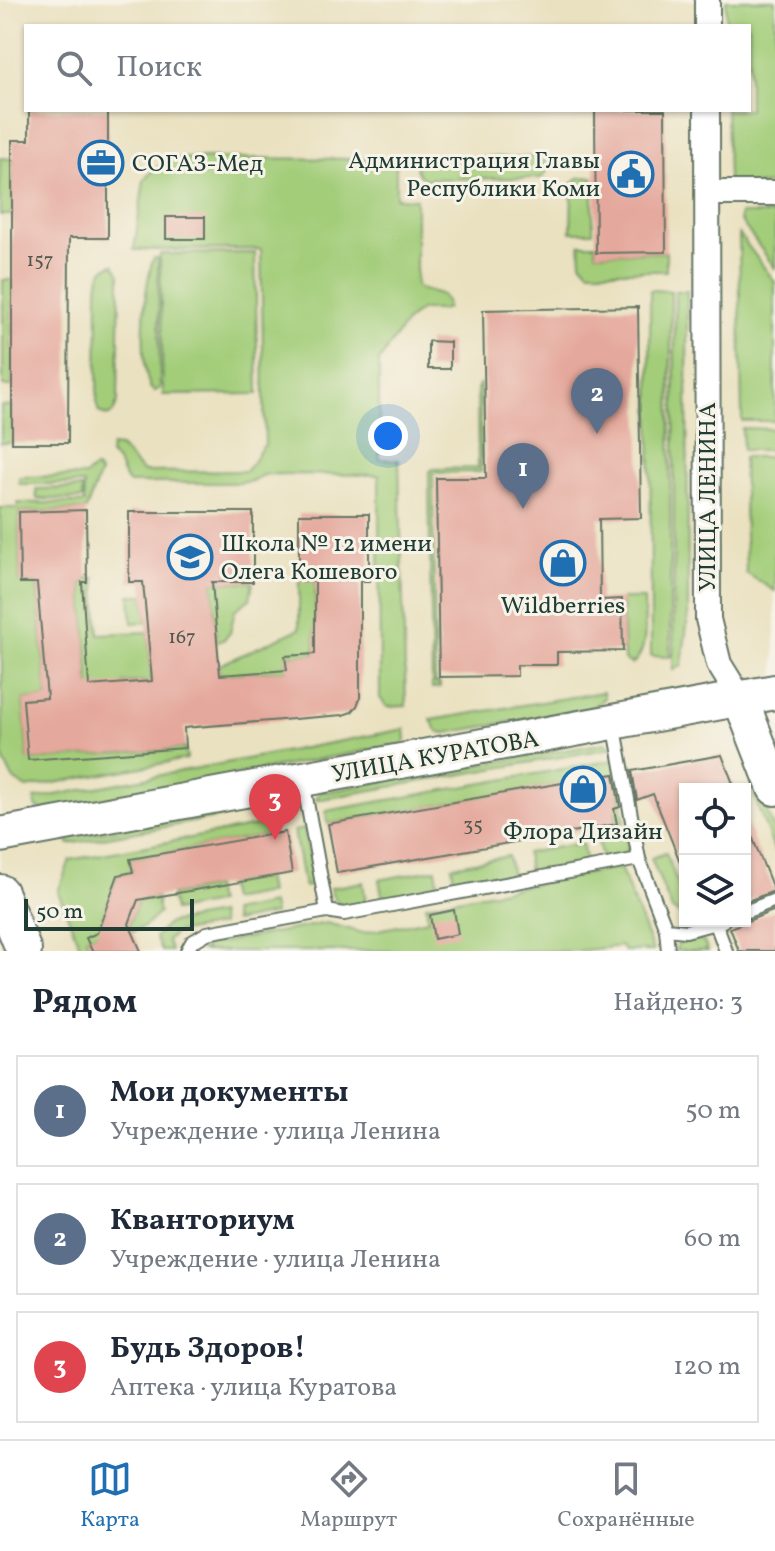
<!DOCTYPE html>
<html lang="ru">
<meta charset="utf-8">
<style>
body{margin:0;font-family:Vollkorn,serif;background:#f6f6f7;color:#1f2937}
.controls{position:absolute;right:24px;bottom:24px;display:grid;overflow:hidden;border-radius:0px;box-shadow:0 2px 6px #0004}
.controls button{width:72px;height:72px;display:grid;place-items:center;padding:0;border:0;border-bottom:2px solid #e0e1e3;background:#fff;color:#1f2937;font:40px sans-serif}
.scale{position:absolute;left:24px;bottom:20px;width:170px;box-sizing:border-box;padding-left:8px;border:4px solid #1f3d34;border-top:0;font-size:22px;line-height:28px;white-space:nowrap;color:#1f3d34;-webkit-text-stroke:6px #f7f3e8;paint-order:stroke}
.you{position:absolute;left:388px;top:436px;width:28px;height:28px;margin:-20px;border:6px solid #fff;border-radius:50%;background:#1a73e8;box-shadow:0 0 0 12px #1a73e833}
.badge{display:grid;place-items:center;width:52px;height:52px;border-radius:50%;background:#1f6fb2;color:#fff;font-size:26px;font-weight:700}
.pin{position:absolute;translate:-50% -66px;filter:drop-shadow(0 2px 4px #0008)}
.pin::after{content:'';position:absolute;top:42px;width:28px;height:24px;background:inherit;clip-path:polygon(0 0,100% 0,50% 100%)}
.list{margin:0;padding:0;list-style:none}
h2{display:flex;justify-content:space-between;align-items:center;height:104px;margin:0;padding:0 32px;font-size:34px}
h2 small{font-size:26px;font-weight:400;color:#747a83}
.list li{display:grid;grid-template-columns:52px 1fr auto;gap:24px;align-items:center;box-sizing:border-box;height:112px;margin:0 16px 16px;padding:0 16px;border:2px solid #e0e1e3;border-radius:0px}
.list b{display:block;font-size:30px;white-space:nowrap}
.list p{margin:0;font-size:26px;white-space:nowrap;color:#747a83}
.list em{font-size:26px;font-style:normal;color:#747a83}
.icon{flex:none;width:44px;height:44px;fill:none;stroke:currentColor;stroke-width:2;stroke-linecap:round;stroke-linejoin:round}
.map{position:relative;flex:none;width:775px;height:951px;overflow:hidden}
.search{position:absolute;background:#fff;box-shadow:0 2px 6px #0004;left:24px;right:24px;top:24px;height:88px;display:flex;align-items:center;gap:20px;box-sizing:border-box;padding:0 28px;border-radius:0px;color:#747a83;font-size:30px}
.sheet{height:488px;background:#fff}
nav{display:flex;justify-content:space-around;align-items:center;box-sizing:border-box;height:112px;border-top:2px solid #e0e1e3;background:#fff;font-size:22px;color:#747a83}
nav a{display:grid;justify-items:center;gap:4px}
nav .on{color:#1f6fb2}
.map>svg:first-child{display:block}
.green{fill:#a3cd79;stroke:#618556;stroke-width:2}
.building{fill:#e5a89c}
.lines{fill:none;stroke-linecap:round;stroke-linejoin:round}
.lane-casing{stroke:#667665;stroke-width:16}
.street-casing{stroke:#667665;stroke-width:28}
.secondary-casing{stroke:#667665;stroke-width:38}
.lane{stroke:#fff;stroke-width:12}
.street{stroke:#fff;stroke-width:24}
.secondary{stroke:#fff;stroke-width:34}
.labels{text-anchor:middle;stroke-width:6;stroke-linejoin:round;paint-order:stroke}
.number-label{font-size:20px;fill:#50584e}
.poi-label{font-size:24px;fill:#1f3d34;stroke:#f7f3e8;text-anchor:start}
.street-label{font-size:24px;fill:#1f3d34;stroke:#f7f3e8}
</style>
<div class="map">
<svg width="775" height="951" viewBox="0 0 775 951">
<rect width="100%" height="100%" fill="#f7f3e8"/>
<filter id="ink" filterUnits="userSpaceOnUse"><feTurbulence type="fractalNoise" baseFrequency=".0125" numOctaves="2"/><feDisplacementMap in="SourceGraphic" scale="16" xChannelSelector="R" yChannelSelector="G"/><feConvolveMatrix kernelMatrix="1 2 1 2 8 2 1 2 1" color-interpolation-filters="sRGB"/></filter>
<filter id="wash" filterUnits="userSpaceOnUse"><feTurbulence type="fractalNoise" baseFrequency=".006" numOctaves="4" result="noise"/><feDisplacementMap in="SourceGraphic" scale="32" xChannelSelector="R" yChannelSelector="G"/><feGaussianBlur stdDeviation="1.8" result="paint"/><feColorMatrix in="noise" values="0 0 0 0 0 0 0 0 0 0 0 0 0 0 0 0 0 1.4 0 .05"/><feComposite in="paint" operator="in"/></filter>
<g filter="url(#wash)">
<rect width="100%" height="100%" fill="#eae1c0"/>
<g class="green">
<path d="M 726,0 L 775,0 L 775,185 L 734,184 L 728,179 L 726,110 L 749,110 L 749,26 L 726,26 Z"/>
<path d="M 423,157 L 537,157 L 547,163 L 548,169 L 543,177 L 539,178 L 426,179 L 419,175 L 416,168 L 418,161 Z"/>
<path d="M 0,158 L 12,159 L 12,215 L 0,215 Z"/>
<path d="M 174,158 L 396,159 L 396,198 L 416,199 L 416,287 C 429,295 446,287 447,308 L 442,310 L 421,310 L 407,321 L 379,361 L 379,459 L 399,460 L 406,706 L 387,707 L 380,698 L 379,475 L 266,474 L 252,481 L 238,483 L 129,483 C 121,477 123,464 110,455 L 111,446 L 120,447 L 143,472 L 245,471 C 257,461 256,452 265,445 L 261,249 L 134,250 L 144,180 L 153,170 Z"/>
<path d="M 593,177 L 593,232 L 571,232 L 572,184 L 578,178 Z"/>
<path d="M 740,214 L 775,214 L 775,268 L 740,220 Z"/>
<path d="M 739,234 L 775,282 L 775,421 L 742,421 Z"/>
<path d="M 580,244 L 596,244 L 596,253 L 666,252 L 666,271 L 589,271 L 581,262 Z"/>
<path d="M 255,253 L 258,394 L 163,395 L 160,254 Z"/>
<path d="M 154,258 L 158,258 L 160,388 L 155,391 L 151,389 C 139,365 143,282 154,258 Z"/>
<path d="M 114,264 L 120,274 L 118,401 L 113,413 L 107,416 L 99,412 L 97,406 L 98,291 C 99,278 99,268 114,264 Z"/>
<rect x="3" y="280" width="9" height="106"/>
<path d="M 650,290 L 671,291 L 670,657 L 651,656 Z"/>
<path d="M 675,291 L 687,291 L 688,616 L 682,665 L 673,670 Z"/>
<path d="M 480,383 L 481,472 L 433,473 L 435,683 L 440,684 L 440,687 L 432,688 L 429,472 L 433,469 L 478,468 L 477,390 Z"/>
<rect x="1" y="406" width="11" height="37"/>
<path d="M 742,428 L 775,429 L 775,450 L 743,450 Z"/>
<path d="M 743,457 L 775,457 L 775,591 L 746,573 Z"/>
<path d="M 95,468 L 100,473 L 86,510 L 19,512 L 20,583 L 37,583 L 47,698 L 23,700 L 28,760 L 185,748 L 187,759 L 27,788 L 13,779 L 3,759 L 0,508 L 18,508 L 18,503 L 84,503 L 84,484 L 19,484 L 19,477 L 85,476 Z"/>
<path d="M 82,488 L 82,499 L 37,499 L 36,489 Z"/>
<path d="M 87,578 L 95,578 L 99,634 L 148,632 L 152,681 L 123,683 L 124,702 L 91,704 L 82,582 L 87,582 Z"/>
<path d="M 299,580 L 315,581 L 315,654 L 286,656 L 287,670 L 220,675 L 219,665 L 299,629 Z"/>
<path d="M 212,582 L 253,582 L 250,599 L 235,610 L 230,633 L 223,640 L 217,641 Z"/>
<path d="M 130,595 L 144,595 L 147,622 L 132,623 Z"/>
<path d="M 622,599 L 644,599 C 644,619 650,651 632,664 L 624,660 Z"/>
<path d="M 603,692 L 604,698 L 593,708 L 446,733 L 438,732 L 431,720 Z"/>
<path d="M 405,729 L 406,741 L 402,744 L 45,810 L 37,808 L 34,799 Z"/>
<path d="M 605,743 L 612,748 L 316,800 L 319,793 Z"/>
<path d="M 614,760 L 625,822 L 617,824 L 608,776 L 328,824 L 326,811 Z"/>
<path d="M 756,783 L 775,833 L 775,852 L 750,786 Z"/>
<path d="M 291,798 L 297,800 L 299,803 L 69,844 L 68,838 Z"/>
<path d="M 267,824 L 269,835 L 131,859 L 133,872 L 118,875 L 101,923 L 106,930 L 86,938 L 92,951 L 82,951 L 58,892 L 70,860 Z"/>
<path d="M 304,829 L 314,885 L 304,887 L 294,831 Z"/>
<path d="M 627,835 L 628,848 L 623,856 L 602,860 L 598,840 Z"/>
<path d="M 582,843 L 586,863 L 529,873 L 526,853 Z"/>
<path d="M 666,853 L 681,893 L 685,893 L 685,917 L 672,910 L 651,858 Z"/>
<path d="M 508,856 L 512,876 L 455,887 L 452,866 Z"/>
<path d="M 618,868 L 621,870 L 653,951 L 624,951 L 621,946 L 577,951 L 201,951 L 207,945 L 327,923 L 363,933 L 428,920 L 426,905 Z"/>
<path d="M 436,869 L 439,889 L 383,899 L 379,880 Z"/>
<path d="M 266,877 L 269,893 L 230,900 L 227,884 Z"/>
<path d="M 363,882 L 366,903 C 348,906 335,909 330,888 Z"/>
<path d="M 214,887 L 217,903 L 174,911 L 171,895 Z"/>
<path d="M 156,897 L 159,913 L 144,927 L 132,932 L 129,924 L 138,900 Z"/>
<path d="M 272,904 L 274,914 L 234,922 L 232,912 Z"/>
<path d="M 219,914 L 221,925 L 175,933 L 167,941 L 171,951 L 161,951 L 155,937 L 169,923 Z"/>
<path d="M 695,939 L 704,942 L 708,951 L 675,951 L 679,943 Z"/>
</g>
<g id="blocks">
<g class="building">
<path d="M 29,110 L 108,110 L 108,238 L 69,238 L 68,443 L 12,443 L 12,140 L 29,140 Z"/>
<path d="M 595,110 L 665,110 L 666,252 L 596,253 Z"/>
<rect x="166" y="217" width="39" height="22"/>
<path d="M 638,307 L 641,518 L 599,519 L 600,600 L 622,599 L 623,651 L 557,652 L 557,665 L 517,665 L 517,676 L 439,677 L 436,478 L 486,478 L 483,310 Z"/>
<path d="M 428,341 L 450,342 L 450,369 L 428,369 Z"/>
<path d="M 86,510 L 87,582 L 82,582 L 89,686 L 152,681 L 143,582 L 129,582 L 129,512 L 253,512 L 253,582 L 212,582 L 220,675 L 287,670 L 285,656 L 315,654 L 315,581 L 299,581 L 299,514 L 369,514 L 369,581 L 360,581 L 360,698 L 357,706 L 352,712 L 343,715 L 184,728 L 185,748 L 28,760 L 23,700 L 47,698 L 37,583 L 20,583 L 19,512 Z"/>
<path d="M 722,755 L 735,789 L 685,789 L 684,872 L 653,794 L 637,800 L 632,771 Z"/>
<path d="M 614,774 L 620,807 L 614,809 L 617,824 L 337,873 L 328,824 Z"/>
<path d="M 745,819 L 774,891 L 745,902 Z"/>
<path d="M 285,832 L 292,873 L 138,900 L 129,924 L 141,951 L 92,951 L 86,938 L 97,933 L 118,875 L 133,872 L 130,859 Z"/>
<path d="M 454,910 L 458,934 L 434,939 L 430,915 Z"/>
<path d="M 775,910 L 775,951 L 739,951 L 730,928 Z"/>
</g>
</g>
</g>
<g filter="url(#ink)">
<use href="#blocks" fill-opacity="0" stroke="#667665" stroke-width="2"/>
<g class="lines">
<g class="lane-casing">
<g id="lane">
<path d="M 614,723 L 639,859 L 666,929 L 686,931 L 723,921"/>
<path d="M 303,781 L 327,911"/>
<path d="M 745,912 L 775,900"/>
<path d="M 716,924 L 726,951"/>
<path d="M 666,929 L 668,951"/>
<path d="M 187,951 L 192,942 L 207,933 L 327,911 L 344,914 L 639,859"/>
</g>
</g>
<g class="street-casing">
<g id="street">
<path d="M 707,0 L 707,26"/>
<path d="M 707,110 L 708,619 L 719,664 L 740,698"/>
<path d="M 708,193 L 775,193"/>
</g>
</g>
<g class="secondary-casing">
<g id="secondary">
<path d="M 740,698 L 775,788"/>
<path d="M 0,835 L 775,692"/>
<path d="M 0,892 L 24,951"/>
</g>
</g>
<use href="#lane" class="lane"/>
<use href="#street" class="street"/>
<use href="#secondary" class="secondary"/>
</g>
</g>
<defs>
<g id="office-ring" transform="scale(2.3)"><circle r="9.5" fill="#f7f3e8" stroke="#1f6fb2" stroke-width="1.5"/><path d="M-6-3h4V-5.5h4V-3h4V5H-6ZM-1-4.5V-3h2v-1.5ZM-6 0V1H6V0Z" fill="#1f6fb2"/></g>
<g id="civic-ring" transform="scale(2.3)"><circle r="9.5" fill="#f7f3e8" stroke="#1f6fb2" stroke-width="1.5"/><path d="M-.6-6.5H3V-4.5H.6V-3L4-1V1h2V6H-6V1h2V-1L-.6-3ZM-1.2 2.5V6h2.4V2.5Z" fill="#1f6fb2"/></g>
<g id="school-ring" transform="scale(2.3)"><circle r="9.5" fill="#f7f3e8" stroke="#1f6fb2" stroke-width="1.5"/><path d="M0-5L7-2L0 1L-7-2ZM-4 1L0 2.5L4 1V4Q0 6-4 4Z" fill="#1f6fb2"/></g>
<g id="shop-ring" transform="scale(2.3)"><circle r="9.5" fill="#f7f3e8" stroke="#1f6fb2" stroke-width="1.5"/><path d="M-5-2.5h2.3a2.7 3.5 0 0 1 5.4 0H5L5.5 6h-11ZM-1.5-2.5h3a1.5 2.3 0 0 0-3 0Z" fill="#1f6fb2"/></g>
</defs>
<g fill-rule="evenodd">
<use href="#office-ring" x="101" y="163"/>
<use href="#civic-ring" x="631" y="174"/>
<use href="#school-ring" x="190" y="557"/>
<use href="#shop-ring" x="563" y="563"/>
<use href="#shop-ring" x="583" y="789"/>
</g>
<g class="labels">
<g class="number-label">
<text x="40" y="266">157</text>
<text x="182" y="643">167</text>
<text x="473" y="831">35</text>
</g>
<g class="poi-label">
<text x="600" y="168" text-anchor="end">Администрация Главы<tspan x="600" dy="28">Республики Коми</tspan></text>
<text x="132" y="171">СОГАЗ-Мед</text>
<text x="221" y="551">Школа № 12 имени<tspan x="221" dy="28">Олега Кошевого</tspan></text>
<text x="563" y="613" text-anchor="middle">Wildberries</text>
<text x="583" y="839" text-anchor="middle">Флора Дизайн</text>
</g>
<g class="street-label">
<text transform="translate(707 497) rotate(-90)" y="8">УЛИЦА ЛЕНИНА</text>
<text transform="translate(435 756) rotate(-10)" y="8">УЛИЦА КУРАТОВА</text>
</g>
</g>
</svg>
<div class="controls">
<button><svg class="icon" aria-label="locate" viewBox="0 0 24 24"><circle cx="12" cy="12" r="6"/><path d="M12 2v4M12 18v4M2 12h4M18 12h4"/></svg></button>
<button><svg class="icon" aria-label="layers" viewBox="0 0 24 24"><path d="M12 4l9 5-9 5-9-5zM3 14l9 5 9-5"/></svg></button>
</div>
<div class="scale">50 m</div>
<div class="you"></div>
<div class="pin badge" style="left:523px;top:509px;background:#5c6f8a">1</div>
<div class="pin badge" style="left:597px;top:434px;background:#5c6f8a">2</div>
<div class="pin badge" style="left:275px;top:840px;background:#e0444e">3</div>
<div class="search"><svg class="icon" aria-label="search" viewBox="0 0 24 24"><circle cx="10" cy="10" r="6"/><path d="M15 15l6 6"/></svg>Поиск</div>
</div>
<section class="sheet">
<h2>Рядом<small>Найдено: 3</small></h2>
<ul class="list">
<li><span class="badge" style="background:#5c6f8a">1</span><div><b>Мои документы</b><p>Учреждение · улица Ленина</p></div><em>50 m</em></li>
<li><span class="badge" style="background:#5c6f8a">2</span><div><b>Кванториум</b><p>Учреждение · улица Ленина</p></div><em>60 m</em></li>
<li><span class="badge" style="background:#e0444e">3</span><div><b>Будь Здоров!</b><p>Аптека · улица Куратова</p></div><em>120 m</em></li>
</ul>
</section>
<nav>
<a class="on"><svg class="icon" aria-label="map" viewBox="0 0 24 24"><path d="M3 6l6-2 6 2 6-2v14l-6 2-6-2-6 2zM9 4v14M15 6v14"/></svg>Карта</a>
<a><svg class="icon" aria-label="directions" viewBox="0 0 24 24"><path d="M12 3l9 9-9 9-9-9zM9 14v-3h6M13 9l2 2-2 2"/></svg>Маршрут</a>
<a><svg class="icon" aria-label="saved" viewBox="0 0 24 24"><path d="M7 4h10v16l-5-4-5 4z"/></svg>Сохранённые</a>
</nav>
